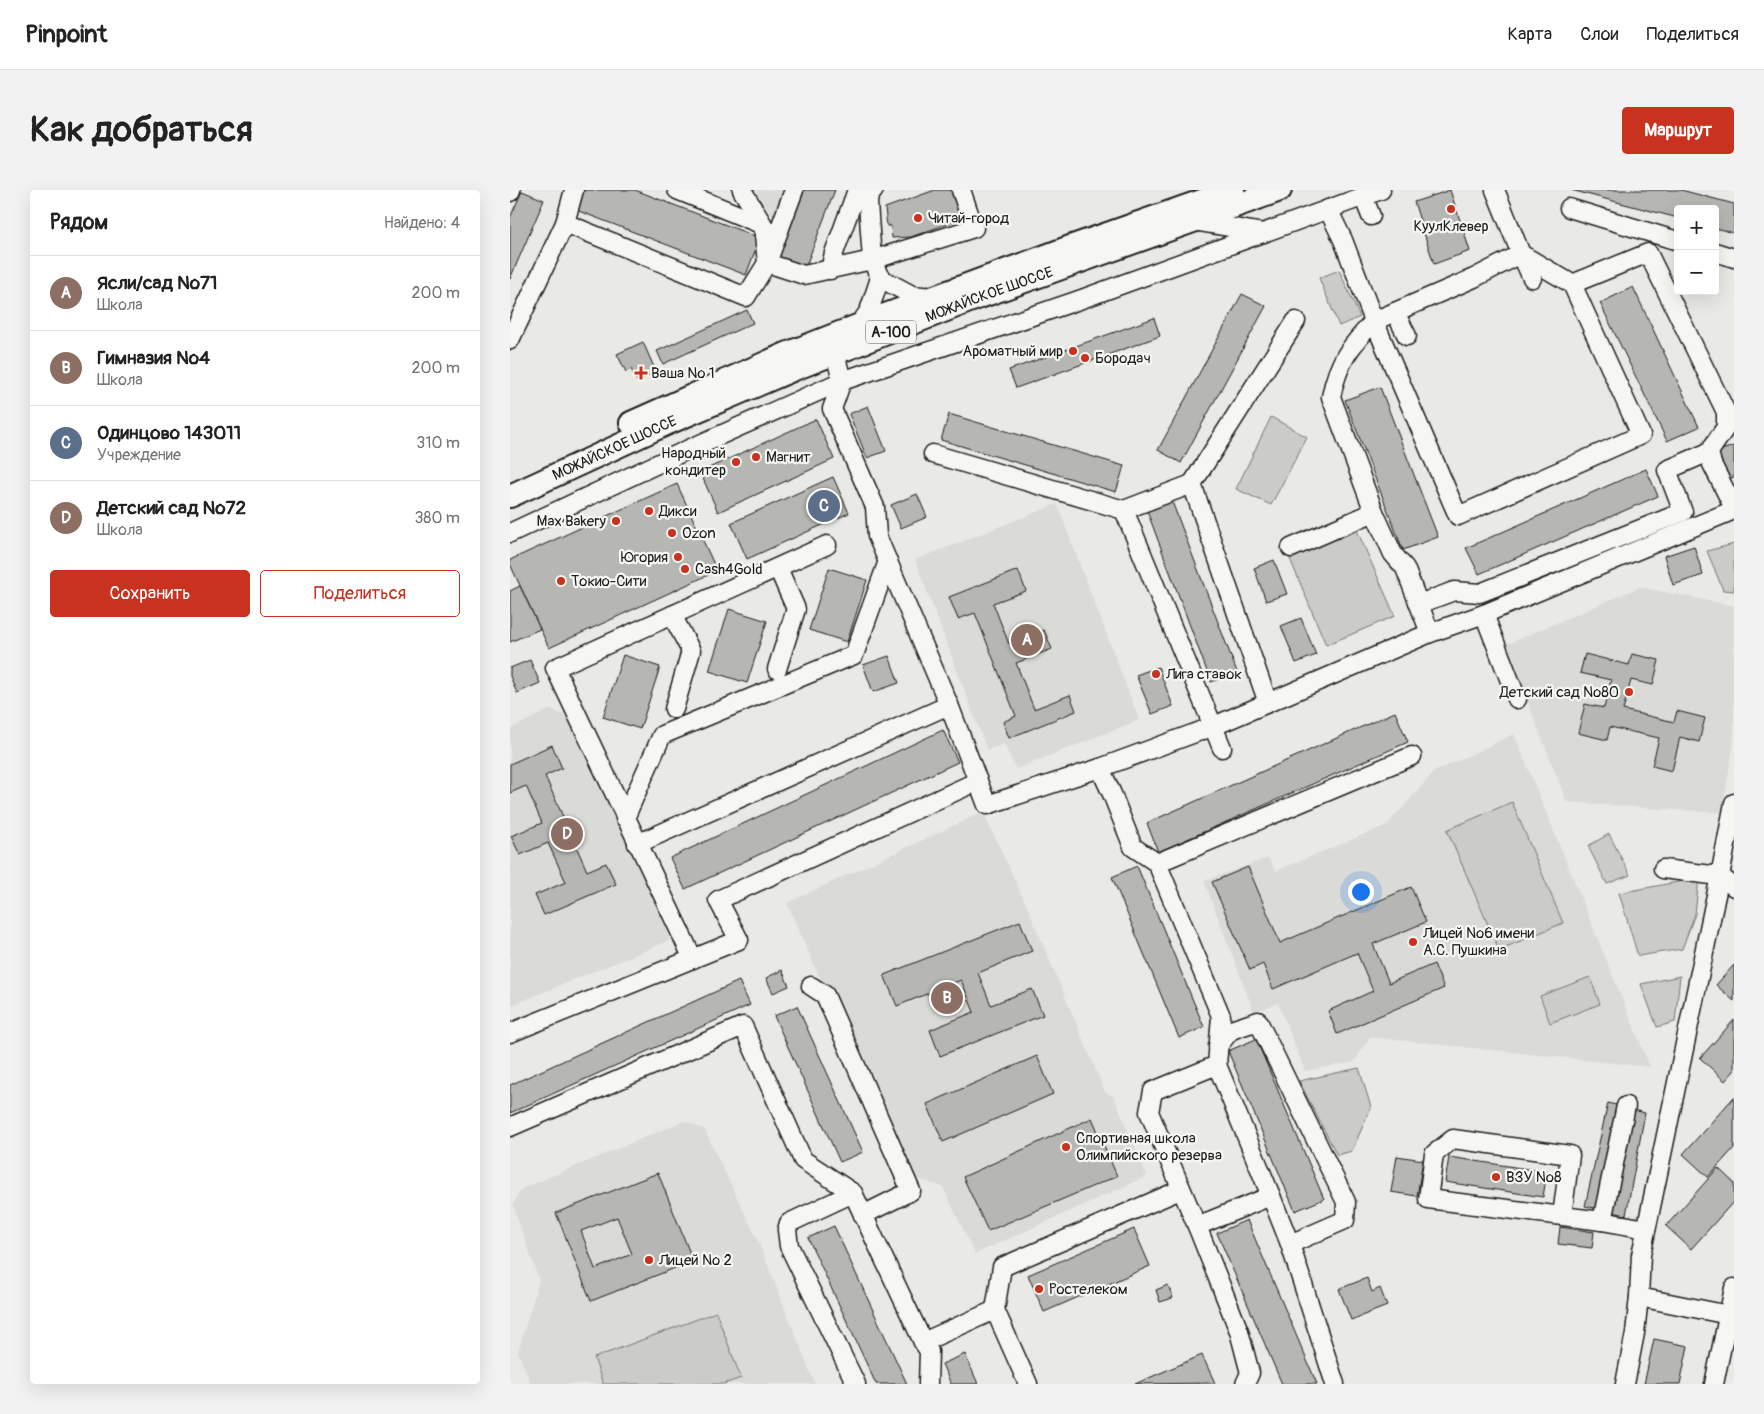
<!DOCTYPE html>
<html lang="ru">
<meta charset="utf-8">
<style>
body{margin:0;font-family:Pangolin,sans-serif;background:#f2f2f2;color:#222}
.controls{position:absolute;right:15px;top:15px;display:grid;overflow:hidden;border-radius:5px;box-shadow:0 5px 20px #0002}
.controls button{width:45px;height:45px;display:grid;place-items:center;padding:0;border:0;border-bottom:1px solid #e0e0e0;background:#fff;color:#222;font:25px sans-serif}
.you{position:absolute;left:850px;top:701px;width:18px;height:18px;margin:-12px;border:4px solid #fff;border-radius:50%;background:#1a73e8;box-shadow:0 0 0 8px #1a73e833}
.badge{display:grid;place-items:center;width:32px;height:32px;border-radius:50%;background:#c8321e;color:#fff;font-size:16px;font-weight:700}
.pin{position:absolute;translate:-50% -50%;border:2px solid #fff;box-shadow:0 1px 5px #0006}
.list{margin:0;padding:0;list-style:none}
h2{display:flex;justify-content:space-between;align-items:center;height:65px;margin:0;padding:0 20px;font-size:21px}
h2 small{font-size:16px;font-weight:400;color:#767676}
.list li{display:grid;grid-template-columns:32px 1fr auto;gap:15px;align-items:center;box-sizing:border-box;height:75px;padding:0 20px;border-top:1px solid #e0e0e0}
.list b{display:block;font-size:19px;white-space:nowrap}
.list p{margin:0;font-size:16px;white-space:nowrap;color:#767676}
.list em{font-size:16px;font-style:normal;color:#767676}
.actions{display:flex;gap:10px;padding:15px 20px}
.actions a{flex:1;padding:11px 0;border:1px solid #c8321e;border-radius:5px;text-align:center;font-size:18px;color:#c8321e}
.actions .main{background:#c8321e;color:#fff}
.map{position:relative;flex:none;width:1224px;height:1194px;overflow:hidden;border-radius:5px}
header{display:flex;align-items:center;gap:30px;box-sizing:border-box;height:70px;padding:0 25px;background:#fff;border-bottom:1px solid #e0e0e0}
header strong{font-size:24px}
nav{display:flex;gap:28px;margin-inline-start:auto;font-size:18px}
.intro{display:flex;align-items:center;justify-content:space-between;box-sizing:border-box;height:120px;padding:0 30px}
h1{margin:0;font-size:35px}
.button{padding:12px 22px;border-radius:5px;background:#c8321e;color:#fff;font-size:18px;font-weight:700}
main{display:flex;gap:30px;padding:0 30px}
aside{flex:1;background:#fff;border-radius:5px;box-shadow:0 5px 20px #0002}
.map>svg:first-child{display:block}
.built{fill:#dadad6}
.green{fill:#cbcbc7;stroke:#747472}
.building{fill:#b6b6b3;stroke:#1c1c1c;fill-rule:evenodd}
.lines{fill:none;stroke-linecap:round;stroke-linejoin:round}
.minor-casing{stroke:#1c1c1c;stroke-width:21}
.major-casing{stroke:#1c1c1c;stroke-width:26}
.minor{stroke:#f6f6f2;stroke-width:18}
.major{stroke:#f6f6f2;stroke-width:22}
.poi-dot{fill:#c8321e;stroke:#f6f6f2;stroke-width:2}
.labels{text-anchor:middle;stroke-width:4.5;stroke-linejoin:round;paint-order:stroke}
.shield{fill:#f6f6f2;stroke:#5d5d5c;stroke-width:1}
.shield-label{font-size:14px;font-weight:bold;fill:#1c1c1c}
.poi-label{font-size:15px;fill:#1c1c1c;stroke:#f6f6f2;text-anchor:start}
.street-label{font-size:15px;fill:#1c1c1c;stroke:#f6f6f2}
</style>
<header>
<strong>Pinpoint</strong>
<nav><a>Карта</a><a>Слои</a><a>Поделиться</a></nav>
</header>
<div class="intro"><h1>Как добраться</h1><a class="button">Маршрут</a></div>
<main>
<aside>
<h2>Рядом<small>Найдено: 4</small></h2>
<ul class="list">
<li><span class="badge" style="background:#8d6e63">A</span><div><b>Ясли/сад №71</b><p>Школа</p></div><em>200 m</em></li>
<li><span class="badge" style="background:#8d6e63">B</span><div><b>Гимназия №4</b><p>Школа</p></div><em>200 m</em></li>
<li><span class="badge" style="background:#5c6f8a">C</span><div><b>Одинцово 143011</b><p>Учреждение</p></div><em>310 m</em></li>
<li><span class="badge" style="background:#8d6e63">D</span><div><b>Детский сад №72</b><p>Школа</p></div><em>380 m</em></li>
</ul>
<div class="actions"><a class="main">Сохранить</a><a>Поделиться</a></div>
</aside>
<div class="map">
<svg width="1224" height="1194" viewBox="0 0 1224 1194">
<rect width="100%" height="100%" fill="#e9e9e5"/>
<filter id="ink" filterUnits="userSpaceOnUse"><feTurbulence type="fractalNoise" baseFrequency=".02" numOctaves="2"/><feDisplacementMap in="SourceGraphic" scale="10" xChannelSelector="R" yChannelSelector="G"/><feConvolveMatrix kernelMatrix="1 2 1 2 8 2 1 2 1" color-interpolation-filters="sRGB"/></filter>
<g filter="url(#ink)">
<g class="built">
<path d="M 246,0 L 274,0 L 263,28 Z"/>
<path d="M 547,314 L 629,530 L 506,579 L 494,554 L 477,560 L 405,370 Z"/>
<path d="M 1130,397 L 1224,416 L 1224,550 L 1212,623 L 1057,612 L 995,455 Z"/>
<path d="M 41,519 L 63,529 L 161,750 L 0,816 L 0,539 Z"/>
<path d="M 1004,544 L 1140,877 L 860,847 L 844,872 L 795,881 L 768,813 L 744,822 L 694,691 L 758,668 L 766,681 L 877,635 L 924,582 Z"/>
<path d="M 473,622 L 516,714 L 595,902 L 604,907 L 637,986 L 465,1064 L 433,997 L 396,985 L 277,713 Z"/>
<path d="M 174,931 L 194,939 L 248,1051 L 305,1194 L 21,1194 L 8,1162 L 29,1090 L 3,1015 L 11,999 Z"/>
</g>
<g class="green">
<path d="M 829,80 L 850,127 L 829,136 L 809,88 Z"/>
<path d="M 761,227 L 797,247 L 761,315 L 726,299 Z"/>
<path d="M 845,336 L 885,426 L 816,455 L 778,364 Z"/>
<path d="M 1224,354 L 1224,401 L 1213,400 L 1197,361 Z"/>
<path d="M 1002,612 L 1053,733 L 989,760 L 937,640 Z"/>
<path d="M 1099,644 L 1120,685 L 1097,694 L 1078,656 Z"/>
<path d="M 1189,688 L 1185,724 L 1172,759 L 1128,766 L 1109,703 Z"/>
<path d="M 1170,786 L 1165,832 L 1147,837 L 1131,794 Z"/>
<path d="M 1080,787 L 1090,814 L 1040,833 L 1030,806 Z"/>
<path d="M 849,878 L 861,917 L 842,961 L 827,965 L 789,891 Z"/>
<path d="M 206,1122 L 231,1188 L 214,1194 L 93,1194 L 84,1168 Z"/>
</g>
<g class="building">
<path d="M 73,0 L 125,0 L 250,48 L 236,85 L 66,20 Z"/>
<path d="M 293,0 L 325,0 L 294,81 L 267,70 Z"/>
<path d="M 425,0 L 446,0 L 456,27 L 401,47 L 382,48 L 381,36 L 377,36 L 375,18 Z"/>
<path d="M 940,0 L 960,61 L 924,74 L 904,12 Z"/>
<path d="M 1061,0 L 1171,0 L 1224,14 L 1224,43 L 1205,38 L 1205,19 L 1168,19 L 1168,28 Z"/>
<path d="M 12,1 L 34,10 L 0,89 L 0,28 Z"/>
<path d="M 1123,97 L 1189,237 L 1157,251 L 1090,113 Z"/>
<path d="M 732,104 L 756,116 L 671,273 L 648,260 Z"/>
<path d="M 237,120 L 243,133 L 153,174 L 147,161 Z"/>
<path d="M 644,128 L 650,146 L 506,198 L 499,180 Z"/>
<path d="M 133,152 L 146,182 L 127,191 L 121,179 L 116,182 L 107,164 Z"/>
<path d="M 870,197 L 928,347 L 893,360 L 835,210 Z"/>
<path d="M 358,216 L 376,261 L 357,268 L 339,224 Z"/>
<path d="M 439,224 L 614,276 L 606,302 L 431,250 Z"/>
<path d="M 306,229 L 324,269 L 208,322 L 190,282 Z"/>
<path d="M 1224,256 L 1224,287 L 1218,289 L 1208,261 Z"/>
<path d="M 1136,279 L 1148,306 L 969,384 L 956,358 Z"/>
<path d="M 323,287 L 339,323 L 237,369 L 221,333 Z"/>
<path d="M 167,294 L 207,381 L 39,458 L 0,374 L 0,370 Z"/>
<path d="M 407,304 L 417,327 L 391,338 L 381,315 Z"/>
<path d="M 661,309 L 727,482 L 701,492 L 636,318 Z"/>
<path d="M 1184,356 L 1193,385 L 1163,395 L 1154,366 Z"/>
<path d="M 764,370 L 777,404 L 756,411 L 744,378 Z"/>
<path d="M 319,378 L 357,390 L 337,452 L 299,440 Z"/>
<path d="M 508,380 L 516,401 L 483,413 L 499,454 L 534,440 L 542,459 L 506,473 L 524,519 L 560,505 L 566,521 L 499,548 L 493,532 L 506,526 L 465,423 L 448,429 L 439,407 Z"/>
<path d="M 10,396 L 30,439 L 0,452 L 0,401 Z"/>
<path d="M 219,419 L 257,431 L 237,493 L 199,481 Z"/>
<path d="M 791,428 L 806,465 L 786,473 L 771,436 Z"/>
<path d="M 1075,464 L 1119,475 L 1122,464 L 1149,470 L 1143,495 L 1121,490 L 1113,520 L 1164,532 L 1167,521 L 1195,528 L 1189,552 L 1170,547 L 1162,581 L 1142,576 L 1149,548 L 1100,537 L 1097,550 L 1068,543 L 1075,514 L 1094,518 L 1101,490 L 1070,483 Z"/>
<path d="M 113,465 L 150,477 L 130,539 L 93,527 Z"/>
<path d="M 379,466 L 389,493 L 363,502 L 353,475 Z"/>
<path d="M 20,470 L 30,493 L 7,503 L 0,486 L 0,478 Z"/>
<path d="M 648,477 L 663,516 L 642,524 L 626,485 Z"/>
<path d="M 885,522 L 898,552 L 648,662 L 637,633 Z"/>
<path d="M 433,540 L 448,572 L 175,699 L 160,668 Z"/>
<path d="M 42,555 L 52,578 L 35,586 L 77,681 L 96,673 L 106,694 L 34,725 L 25,705 L 56,692 L 38,653 L 10,665 L 1,646 L 32,633 L 16,596 L 0,603 L 0,574 Z"/>
<path d="M 627,676 L 694,837 L 669,848 L 602,687 Z"/>
<path d="M 738,677 L 770,753 L 901,697 L 916,732 L 863,754 L 879,793 L 924,774 L 934,798 L 827,844 L 818,821 L 863,801 L 847,763 L 763,799 L 753,774 L 740,780 L 702,692 Z"/>
<path d="M 510,731 L 522,761 L 468,783 L 481,815 L 522,799 L 533,825 L 430,866 L 420,840 L 464,822 L 451,790 L 387,816 L 374,785 Z"/>
<path d="M 1224,775 L 1224,811 L 1206,795 Z"/>
<path d="M 272,780 L 279,796 L 263,803 L 256,788 Z"/>
<path d="M 229,791 L 240,815 L 0,923 L 0,895 Z"/>
<path d="M 287,816 L 353,962 L 330,972 L 264,826 Z"/>
<path d="M 1224,830 L 1224,881 L 1215,891 L 1190,868 Z"/>
<path d="M 746,849 L 814,1009 L 785,1021 L 718,861 Z"/>
<path d="M 527,866 L 543,904 L 433,952 L 417,914 Z"/>
<path d="M 1224,907 L 1224,958 L 1198,987 L 1173,964 Z"/>
<path d="M 1098,913 L 1110,916 L 1088,1019 L 1075,1016 Z"/>
<path d="M 1120,919 L 1135,923 L 1116,1025 L 1097,1021 Z"/>
<path d="M 582,928 L 607,986 L 478,1041 L 453,987 Z"/>
<path d="M 887,966 L 913,970 L 907,1006 L 881,1002 Z"/>
<path d="M 939,967 L 1037,982 L 1033,1007 L 935,992 Z"/>
<path d="M 1208,978 L 1224,993 L 1224,1011 L 1181,1059 L 1156,1036 Z"/>
<path d="M 148,983 L 183,1071 L 81,1111 L 46,1023 ZM 107,1027 L 122,1064 L 85,1079 L 71,1041 Z"/>
<path d="M 737,1030 L 807,1194 L 772,1194 L 707,1043 Z"/>
<path d="M 324,1036 L 397,1194 L 366,1194 L 298,1048 Z"/>
<path d="M 1050,1037 L 1084,1042 L 1082,1058 L 1048,1054 Z"/>
<path d="M 624,1039 L 640,1076 L 534,1122 L 518,1085 Z"/>
<path d="M 857,1088 L 862,1102 L 870,1098 L 877,1116 L 841,1130 L 829,1099 Z"/>
<path d="M 658,1095 L 663,1108 L 650,1112 L 646,1100 Z"/>
<path d="M 1144,1149 L 1178,1156 L 1170,1194 L 1134,1194 Z"/>
<path d="M 455,1164 L 468,1194 L 441,1194 L 432,1174 Z"/>
<path d="M 692,1165 L 705,1193 L 625,1194 Z"/>
</g>
<g class="lines">
<g class="minor-casing">
<g id="minor">
<path d="M 64,0 L 55,33 L 236,107 L 257,73 L 253,35 L 232,0"/>
<path d="M 167,0 L 253,35"/>
<path d="M 284,0 L 257,73 L 294,85 L 362,70 L 370,88 L 402,105 L 422,107"/>
<path d="M 364,0 L 359,6 L 358,13 L 362,70 L 464,38 L 451,0"/>
<path d="M 0,2 L 1,0"/>
<path d="M 853,6 L 861,26"/>
<path d="M 1059,18 L 1168,51"/>
<path d="M 818,19 L 833,50 L 864,131 L 964,88 L 1011,64 L 985,0"/>
<path d="M 683,31 L 754,43"/>
<path d="M 1205,62 L 1224,68"/>
<path d="M 1011,64 L 1022,88"/>
<path d="M 320,80 L 324,63 L 347,0"/>
<path d="M 1062,94 L 1138,63 L 1216,222 L 1216,237 L 1199,262 L 1202,274 L 1224,318"/>
<path d="M 885,122 L 897,146"/>
<path d="M 349,135 L 359,121 L 370,88"/>
<path d="M 0,150 L 55,33"/>
<path d="M 325,163 L 332,191 L 322,219 L 365,317 L 367,346 L 439,515 L 477,615 L 590,578 L 704,536 L 920,443 L 974,424 L 1224,320"/>
<path d="M 423,264 L 614,320"/>
<path d="M 682,294 L 786,131"/>
<path d="M 864,322 L 883,364 L 895,378 L 920,443"/>
<path d="M 0,343 L 179,259 L 332,191 L 569,110 L 871,0"/>
<path d="M 781,358 L 864,322 L 821,207 C 828,171 840,157 864,131 L 948,326 L 1131,245 L 1062,94 L 1011,64"/>
<path d="M 909,414 L 944,401 L 970,403 L 1173,322 L 1157,280 L 1199,262"/>
<path d="M 974,424 L 1007,509"/>
<path d="M 162,425 L 181,461 L 164,519"/>
<path d="M 267,479 L 286,419 L 268,378"/>
<path d="M 712,558 L 614,320 L 682,294 L 758,513"/>
<path d="M 590,578 L 602,604 L 623,657 L 647,673 L 711,826 L 707,875 L 643,901 L 639,922 L 687,1036 L 729,1141 L 740,1183 L 735,1194"/>
<path d="M 115,628 L 152,545 L 344,465 L 378,371"/>
<path d="M 127,654 L 439,515"/>
<path d="M 647,673 L 902,566"/>
<path d="M 1153,679 L 1210,686 L 1224,697"/>
<path d="M 183,769 L 45,478 L 317,355"/>
<path d="M 301,796 L 315,805 L 401,1001 L 353,1025"/>
<path d="M 0,843 L 229,750 L 208,710 L 468,591"/>
<path d="M 707,875 L 761,1006"/>
<path d="M 1116,916 L 1092,1031 L 1136,1039"/>
<path d="M 0,937 L 233,836 L 293,970 L 343,1003 L 413,1152 L 485,1120 L 518,1194"/>
<path d="M 343,1003 L 279,1033 L 277,1040 L 279,1056 L 346,1194"/>
<path d="M 1052,1026 L 1060,965 L 943,949 L 924,964 L 918,1009 L 1092,1031"/>
<path d="M 687,1036 L 761,1006 L 780,1054 L 835,1030 L 836,1012 L 748,831 L 721,840 L 708,856"/>
<path d="M 780,1054 L 825,1194"/>
<path d="M 1129,1107 L 1131,1065 L 1210,686 L 1224,613"/>
<path d="M 485,1120 L 492,1077 L 670,1000"/>
<path d="M 413,1152 L 419,1161 L 418,1194"/>
<path d="M 1115,1194 L 1125,1143 L 1129,1107 L 1224,1126"/>
<path d="M 1204,1194 L 1224,1098"/>
</g>
</g>
<g class="major-casing">
<g id="major">
<path d="M 121,233 L 276,164 L 370,127 L 560,57 L 723,0"/>
<path id="s1" d="M 0,306 L 156,234 L 282,180 L 467,108 L 770,0"/>
</g>
</g>
<use href="#minor" class="minor"/>
<use href="#major" class="major"/>
</g>
</g>
<g class="poi-dot">
<circle cx="941" cy="19" r="5"/>
<circle cx="408" cy="28" r="5"/>
<circle cx="563" cy="161" r="5"/>
<circle cx="575" cy="168" r="5"/>
<path d="M128.5 175.5h5v5h5v5h-5v5h-5v-5h-5v-5h5z"/>
<circle cx="246" cy="267" r="5"/>
<circle cx="226" cy="272" r="5"/>
<circle cx="139" cy="321" r="5"/>
<circle cx="106" cy="331" r="5"/>
<circle cx="162" cy="343" r="5"/>
<circle cx="168" cy="367" r="5"/>
<circle cx="175" cy="379" r="5"/>
<circle cx="51" cy="391" r="5"/>
<circle cx="646" cy="484" r="5"/>
<circle cx="1119" cy="502" r="5"/>
<circle cx="903" cy="752" r="5"/>
<circle cx="556" cy="957" r="5"/>
<circle cx="986" cy="987" r="5"/>
<circle cx="139" cy="1070" r="5"/>
<circle cx="529" cy="1099" r="5"/>
</g>
<g class="labels">
<rect class="shield" x="356" y="130.5" width="50" height="23" rx="4"/>
<g class="shield-label">
<text x="381" y="147">А-100</text>
</g>
<g class="poi-label">
<text x="418" y="33">Читай-город</text>
<text x="941" y="41" text-anchor="middle">КуулКлевер</text>
<text x="553" y="166" text-anchor="end">Ароматный мир</text>
<text x="585" y="173">Бородач</text>
<text x="141" y="188">Ваша № 1</text>
<text x="216" y="268" text-anchor="end">Народный<tspan x="216" dy="17">кондитер</tspan></text>
<text x="256" y="272">Магнит</text>
<text x="149" y="326">Дикси</text>
<text x="96" y="336" text-anchor="end">Max Bakery</text>
<text x="172" y="348">Ozon</text>
<text x="158" y="372" text-anchor="end">Югория</text>
<text x="185" y="384">Cash4Gold</text>
<text x="61" y="396">Токио-Сити</text>
<text x="656" y="489">Лига ставок</text>
<text x="1109" y="507" text-anchor="end">Детский сад №80</text>
<text x="913" y="748">Лицей №6 имени<tspan x="913" dy="17">А.С. Пушкина</tspan></text>
<text x="566" y="953">Спортивная школа<tspan x="566" dy="17">Олимпийского резерва</tspan></text>
<text x="996" y="992">ВЗУ №8</text>
<text x="149" y="1075">Лицей № 2</text>
<text x="539" y="1104">Ростелеком</text>
</g>
<g class="street-label">
<text dy="5" stroke="none"><textPath href="#s1" startOffset="520">МОЖАЙСКОЕ ШОССЕ</textPath></text>
<text dy="5" stroke="none"><textPath href="#s1" startOffset="115">МОЖАЙСКОЕ ШОССЕ</textPath></text>
</g>
</g>
</svg>
<div class="controls">
<button>+</button>
<button>−</button>
</div>
<div class="you"></div>
<div class="pin badge" style="left:517px;top:450px;background:#8d6e63">A</div>
<div class="pin badge" style="left:437px;top:808px;background:#8d6e63">B</div>
<div class="pin badge" style="left:314px;top:316px;background:#5c6f8a">C</div>
<div class="pin badge" style="left:57px;top:644px;background:#8d6e63">D</div>
</div>
</main>
